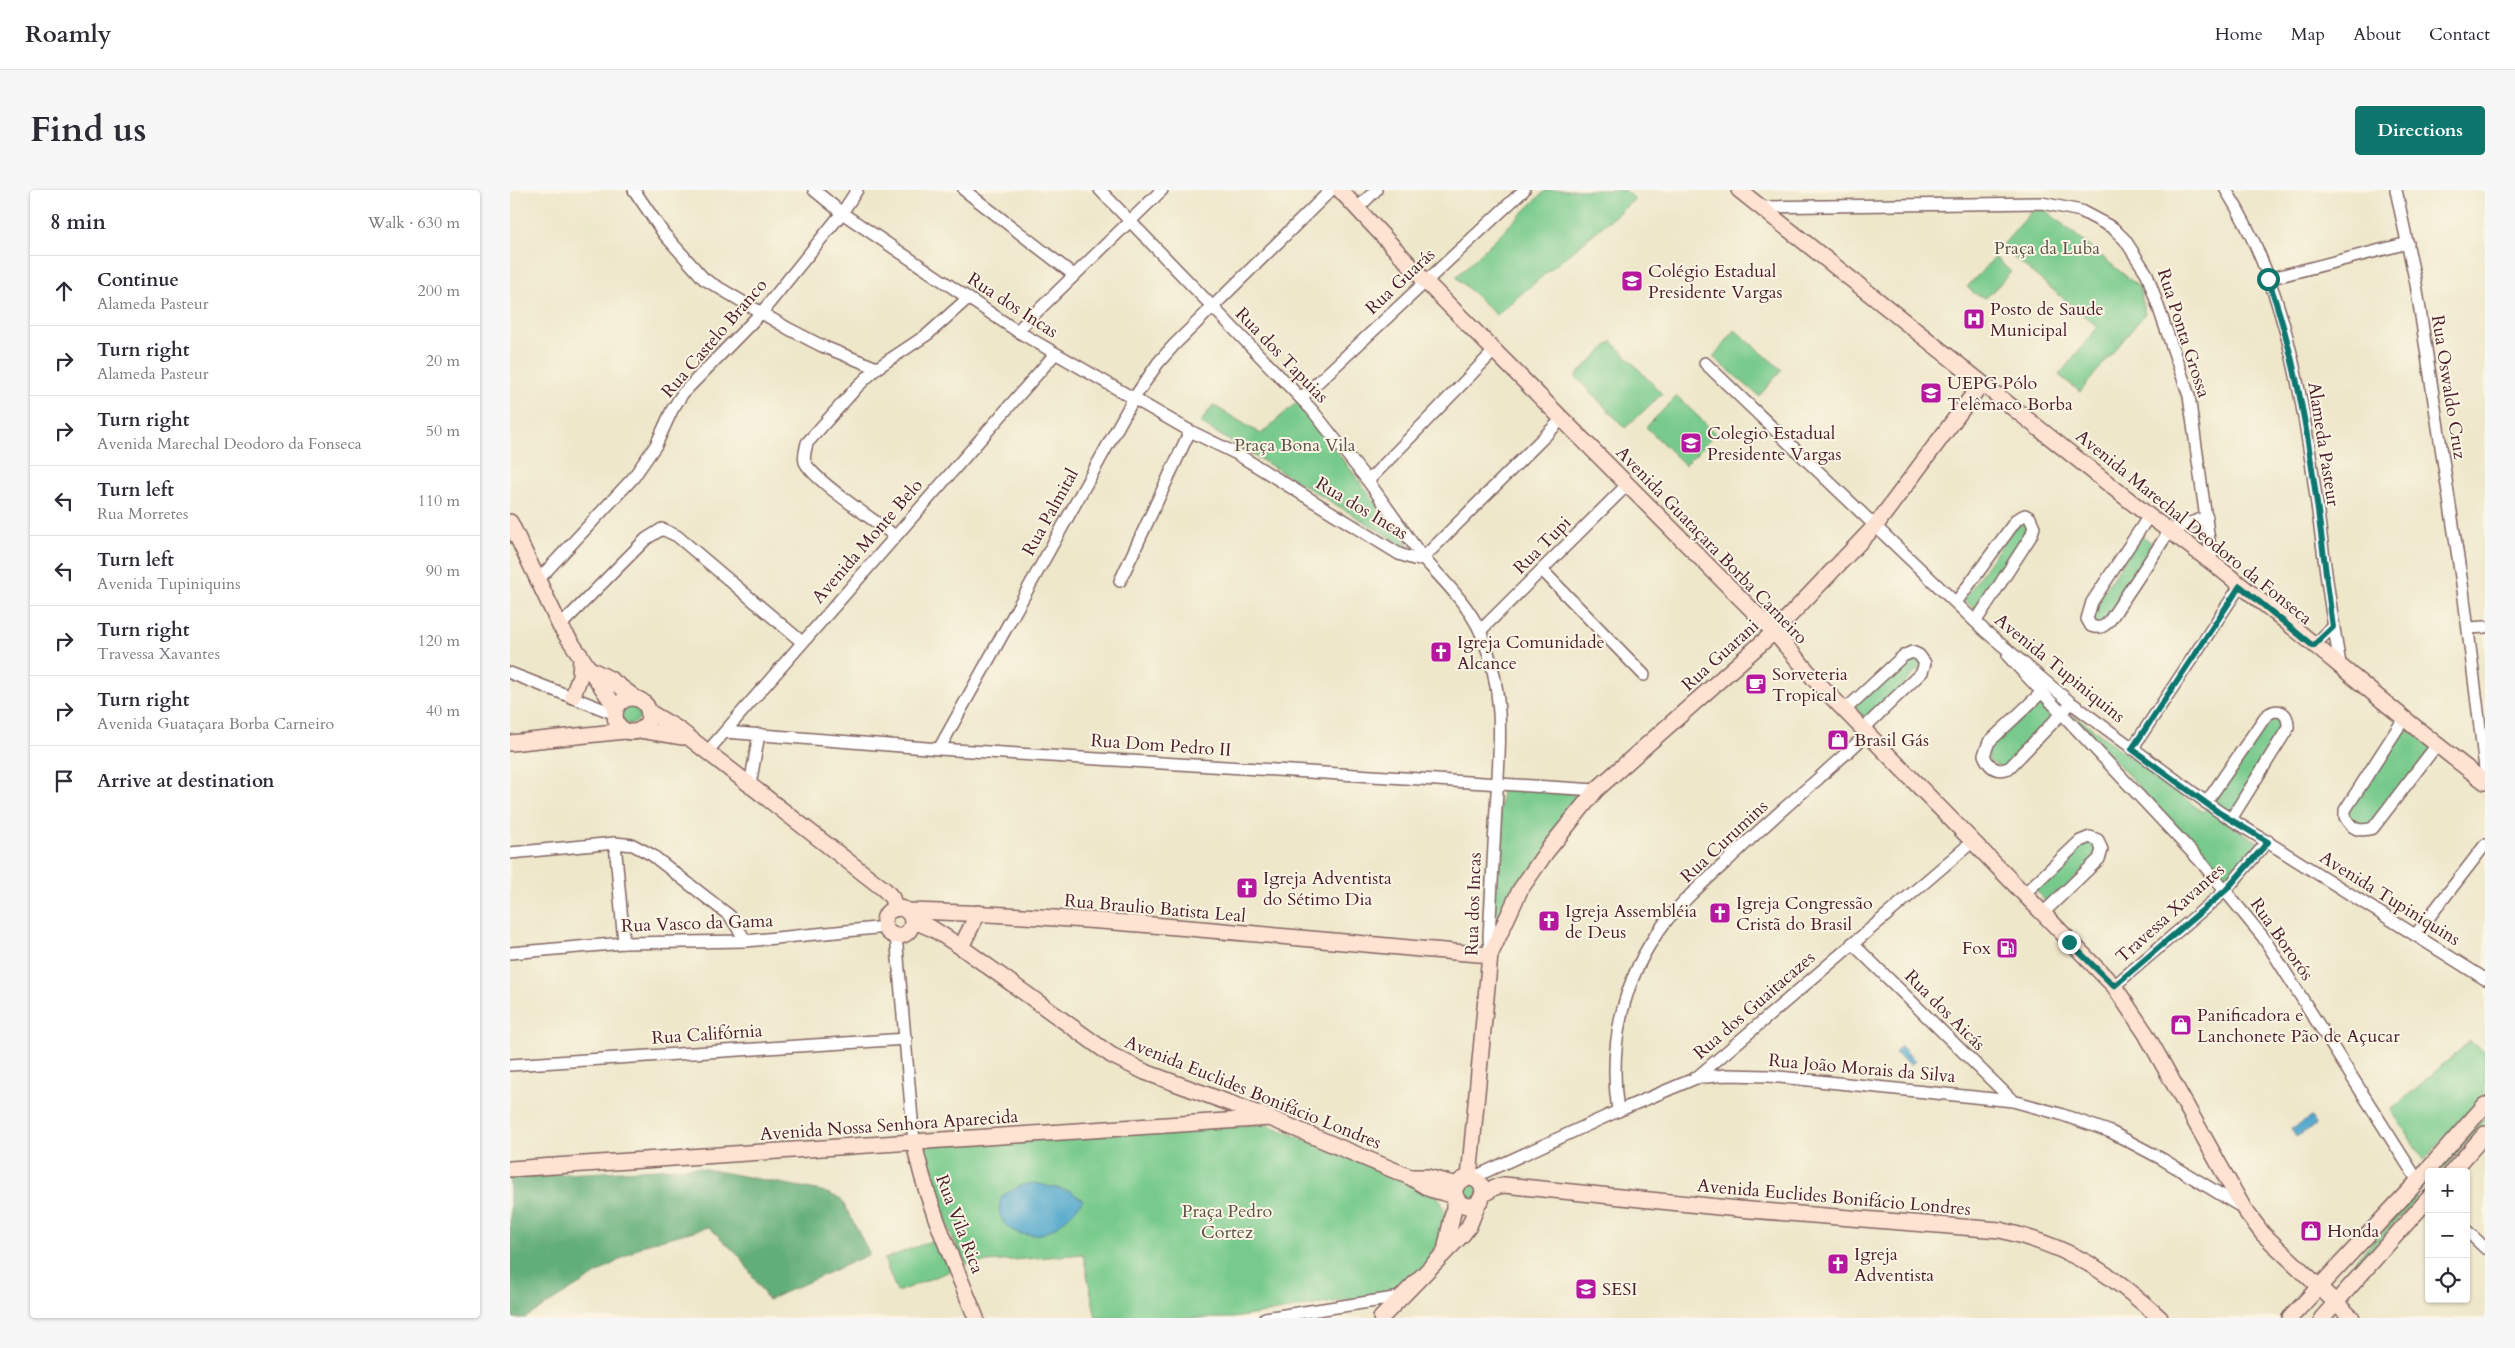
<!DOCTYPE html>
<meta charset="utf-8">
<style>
body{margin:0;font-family:Cardo,serif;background:#f7f7f7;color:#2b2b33}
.controls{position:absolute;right:15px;bottom:15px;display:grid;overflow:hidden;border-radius:5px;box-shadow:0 1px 4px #0004}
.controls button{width:45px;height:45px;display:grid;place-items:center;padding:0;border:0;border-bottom:1px solid #e1e1e2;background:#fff;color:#2b2b33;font:25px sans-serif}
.stop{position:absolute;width:15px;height:15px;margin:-11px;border:4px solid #0f766e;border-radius:50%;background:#fff}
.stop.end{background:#0f766e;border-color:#fff;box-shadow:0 1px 5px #0008}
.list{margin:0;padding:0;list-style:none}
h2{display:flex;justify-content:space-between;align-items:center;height:65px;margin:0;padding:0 20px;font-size:21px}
h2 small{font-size:16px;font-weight:400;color:#7c7c81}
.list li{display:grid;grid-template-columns:32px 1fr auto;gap:15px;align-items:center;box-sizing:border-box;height:70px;padding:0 20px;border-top:1px solid #e1e1e2}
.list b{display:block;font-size:19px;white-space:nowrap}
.list p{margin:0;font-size:16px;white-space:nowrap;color:#7c7c81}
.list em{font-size:16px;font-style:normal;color:#7c7c81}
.icon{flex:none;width:28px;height:28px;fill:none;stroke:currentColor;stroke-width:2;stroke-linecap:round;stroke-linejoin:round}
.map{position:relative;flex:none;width:1975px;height:1128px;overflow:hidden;border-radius:5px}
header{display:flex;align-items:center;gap:30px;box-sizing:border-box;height:70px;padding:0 25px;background:#fff;border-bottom:1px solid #e1e1e2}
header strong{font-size:24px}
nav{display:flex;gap:28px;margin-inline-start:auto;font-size:18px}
.intro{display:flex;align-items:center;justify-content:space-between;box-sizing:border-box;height:120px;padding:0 30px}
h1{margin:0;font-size:35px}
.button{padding:12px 22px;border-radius:5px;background:#0f766e;color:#fff;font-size:18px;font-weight:700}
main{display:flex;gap:30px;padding:0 30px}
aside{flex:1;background:#fff;border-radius:5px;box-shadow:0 1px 4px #0004}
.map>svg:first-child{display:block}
.green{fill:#78ca8c;stroke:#61745c}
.forest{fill:#62ae78;stroke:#566652}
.water{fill:#4fa7cc;stroke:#4c637c}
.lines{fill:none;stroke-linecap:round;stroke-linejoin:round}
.street-casing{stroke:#836563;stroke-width:14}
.secondary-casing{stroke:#836563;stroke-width:18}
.street{stroke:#fff;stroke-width:11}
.secondary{stroke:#fee3d2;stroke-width:15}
.route{stroke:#0f766e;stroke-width:6}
.labels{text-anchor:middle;stroke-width:4;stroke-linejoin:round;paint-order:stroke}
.park-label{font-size:18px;fill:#585248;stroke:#fcf5e5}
.poi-label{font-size:18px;fill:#4a1f2b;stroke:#fcf5e5;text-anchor:start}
.street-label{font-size:18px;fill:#4a1f2b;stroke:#fcf5e5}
</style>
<header>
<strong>Roamly</strong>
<nav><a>Home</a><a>Map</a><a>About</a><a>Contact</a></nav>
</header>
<div class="intro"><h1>Find us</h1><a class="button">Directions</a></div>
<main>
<aside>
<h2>8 min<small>Walk · 630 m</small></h2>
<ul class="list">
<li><svg class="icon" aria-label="ahead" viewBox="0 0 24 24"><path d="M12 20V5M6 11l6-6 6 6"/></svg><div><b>Continue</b><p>Alameda Pasteur</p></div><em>200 m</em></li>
<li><svg class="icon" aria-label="right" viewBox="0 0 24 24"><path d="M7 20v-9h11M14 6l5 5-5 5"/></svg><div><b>Turn right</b><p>Alameda Pasteur</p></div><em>20 m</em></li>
<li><svg class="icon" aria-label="right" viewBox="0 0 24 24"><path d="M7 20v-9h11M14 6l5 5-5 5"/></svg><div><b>Turn right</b><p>Avenida Marechal Deodoro da Fonseca</p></div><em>50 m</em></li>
<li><svg class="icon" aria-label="left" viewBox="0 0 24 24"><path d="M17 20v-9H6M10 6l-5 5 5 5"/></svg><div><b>Turn left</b><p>Rua Morretes</p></div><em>110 m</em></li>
<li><svg class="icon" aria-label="left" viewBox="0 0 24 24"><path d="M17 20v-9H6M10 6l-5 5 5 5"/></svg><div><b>Turn left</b><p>Avenida Tupiniquins</p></div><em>90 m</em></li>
<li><svg class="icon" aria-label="right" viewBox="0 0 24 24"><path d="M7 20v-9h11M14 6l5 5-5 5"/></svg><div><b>Turn right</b><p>Travessa Xavantes</p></div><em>120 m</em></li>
<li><svg class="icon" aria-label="right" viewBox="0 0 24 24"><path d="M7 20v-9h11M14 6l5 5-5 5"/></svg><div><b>Turn right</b><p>Avenida Guataçara Borba Carneiro</p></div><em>40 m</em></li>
<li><svg class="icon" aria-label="arrive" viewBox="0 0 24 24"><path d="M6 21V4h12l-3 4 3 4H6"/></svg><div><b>Arrive at destination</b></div></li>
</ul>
</aside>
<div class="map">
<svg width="1975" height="1128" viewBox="0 0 1975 1128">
<rect width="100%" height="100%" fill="#fcf5e5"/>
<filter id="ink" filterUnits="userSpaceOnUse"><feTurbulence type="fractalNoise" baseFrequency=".02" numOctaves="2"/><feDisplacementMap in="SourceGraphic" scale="10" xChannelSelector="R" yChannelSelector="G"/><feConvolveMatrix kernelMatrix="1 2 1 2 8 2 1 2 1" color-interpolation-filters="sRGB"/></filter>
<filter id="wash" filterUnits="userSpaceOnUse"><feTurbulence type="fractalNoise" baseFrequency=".0096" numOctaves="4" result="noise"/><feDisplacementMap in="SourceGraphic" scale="20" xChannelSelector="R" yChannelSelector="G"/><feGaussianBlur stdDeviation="1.12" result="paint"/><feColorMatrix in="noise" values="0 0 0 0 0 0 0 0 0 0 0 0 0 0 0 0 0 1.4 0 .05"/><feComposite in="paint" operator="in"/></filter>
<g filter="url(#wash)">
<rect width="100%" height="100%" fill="#eee7ca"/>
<g class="green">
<path d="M 1036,0 L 1115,0 L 1125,9 L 986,125 L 946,87 Z"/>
<path d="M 1528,14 L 1629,97 L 1635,124 L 1570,202 L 1549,185 L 1588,137 L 1491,57 Z"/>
<path d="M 1485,67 L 1501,82 L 1476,108 L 1465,104 L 1457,97 Z"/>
<path d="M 1225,140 L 1272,180 L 1249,206 L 1203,167 Z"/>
<path d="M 1102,151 L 1152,204 L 1115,238 L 1065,186 Z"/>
<path d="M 1167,206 L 1206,244 L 1175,275 L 1136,237 Z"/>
<path d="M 788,211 L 903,361 L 690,233 L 703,215 L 751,244 Z"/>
<path d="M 1518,329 L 1521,339 L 1467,420 L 1453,410 L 1508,332 Z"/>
<path d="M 1631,345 L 1647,357 L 1598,431 L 1586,435 L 1580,422 Z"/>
<path d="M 1402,463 L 1413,474 L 1358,532 L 1342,515 Z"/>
<path d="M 1534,511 L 1549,526 L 1496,576 L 1490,577 L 1479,571 L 1478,556 Z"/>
<circle cx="120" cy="524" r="10"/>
<path d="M 1559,521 L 1693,622 L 1757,528 L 1768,522 L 1775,538 L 1717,633 L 1753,655 L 1719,694 Z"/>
<path d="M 1893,536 L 1923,557 L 1867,634 L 1852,638 L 1836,623 Z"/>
<path d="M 992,596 L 1075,605 L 982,738 Z"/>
<path d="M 1579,648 L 1591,660 L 1540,716 L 1522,697 Z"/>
<path d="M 1960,851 L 1975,862 L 1975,903 L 1914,970 L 1881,920 Z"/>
<path d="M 1975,926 L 1975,931 L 1933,980 L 1930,978 Z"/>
<path d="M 756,934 L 925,1003 C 955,1039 913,1088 880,1103 L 723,1128 L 586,1128 L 573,1064 L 455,1074 C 437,1035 418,999 414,956 Z"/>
<circle cx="959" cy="1001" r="10"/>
<path d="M 1905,1006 L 1908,1008 L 1822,1103 L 1819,1099 Z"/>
<path d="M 427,1049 L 440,1081 L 387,1102 L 374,1069 Z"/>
</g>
<path class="forest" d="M 185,977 L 312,1001 L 331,1009 L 360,1064 L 258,1110 L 231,1068 L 199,1037 L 135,1054 L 15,1128 L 2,1128 L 0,1125 L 0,987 Z"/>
<g class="water">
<path d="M 1391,856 L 1405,871 L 1401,875 L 1385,863 Z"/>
<path d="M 1801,927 L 1806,935 L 1786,947 L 1781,939 Z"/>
<path d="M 524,993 L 560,1001 L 573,1010 C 563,1024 542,1045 523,1045 C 499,1046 481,1027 493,1005 L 512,995 Z"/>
</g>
</g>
<g filter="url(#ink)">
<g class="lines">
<g class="street-casing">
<g id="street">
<path d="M 124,0 L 154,44 L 194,89 L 279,139 L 312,156 L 367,178 L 418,144 L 457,109"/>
<path d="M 304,0 L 332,23 L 507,141 L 680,241 L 727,264 L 889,364 L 904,369 L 913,368 C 933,390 958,414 971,443 C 996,503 990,555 986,618 C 984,661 981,704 979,747 L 980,763"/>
<path d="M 454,0 L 564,85"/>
<path d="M 590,0 L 802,220 L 858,291 L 913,368 L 1053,228"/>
<path d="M 1716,0 C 1803,137 1801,323 1831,479"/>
<path d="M 1886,0 L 1906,94 L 1953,400 L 1975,578"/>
<path d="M 1250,17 L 1532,13 L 1571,21 L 1603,38 L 1615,50 L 1637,84 L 1679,206 L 1702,372"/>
<path d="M 848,18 L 866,0"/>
<path d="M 1758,89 L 1898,53"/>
<path d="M 507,141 L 652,0"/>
<path d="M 1195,173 L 1475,441 L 1560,512 L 1708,621 L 1975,789"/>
<path d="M 367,178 L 347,197 L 297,253 C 296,259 293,266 295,272 C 303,290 367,332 385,346"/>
<path d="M 791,208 L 1014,0"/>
<path d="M 858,291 L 984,161"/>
<path d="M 1639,326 L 1582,412 L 1577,429 L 1581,436 C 1590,439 1594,437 1600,430 L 1660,340 L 1697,327"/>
<path d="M 1032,380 L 1134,485"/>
<path d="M 28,390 L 123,288 L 146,255 L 162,220 L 173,203 L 252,122 L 332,23 L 347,0"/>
<path d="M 610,391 L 680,241"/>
<path d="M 1447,411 L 1507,329 L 1515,325 L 1520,328 L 1524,337 L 1521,346 L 1466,431"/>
<path d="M 50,436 L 136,349 L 152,339 L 167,346 L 292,452"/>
<path d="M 1959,438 L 1975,437"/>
<path d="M 970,441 L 1118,294"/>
<path d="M 1803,456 L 1823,437"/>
<path d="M 1498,466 L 1693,674 L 1753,747 L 1908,991"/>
<path d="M 0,483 L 105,524"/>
<path d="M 1531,503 L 1479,552 L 1474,565 C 1479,577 1486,583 1499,578 L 1556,519"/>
<path d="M 1335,520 L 1393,466 L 1402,462 L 1409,465 L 1415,473 L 1412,482 L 1354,538"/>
<path d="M 1893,530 L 1835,620 L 1835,627 C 1842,640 1850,642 1863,638 L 1926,556"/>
<path d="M 215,542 L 429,559 L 1086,600"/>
<path d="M 429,559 L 624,208 L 648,173 L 664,155 L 821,0"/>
<path d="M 1622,559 L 1730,396"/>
<path d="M 197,562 L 545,164"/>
<path d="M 240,595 L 249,544"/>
<path d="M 1696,613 L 1755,527 C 1766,516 1779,521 1778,538 L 1721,629"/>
<path d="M 105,653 L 114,753"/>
<path d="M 0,663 L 105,653 L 123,655 L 142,665 L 220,726 L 236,751"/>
<path d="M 1514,704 L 1570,651 L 1580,647 L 1588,650 L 1592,660 L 1589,669 L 1532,724"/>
<path d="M 1906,744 L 1975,655"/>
<path d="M 386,745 L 404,952"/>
<path d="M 1342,753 L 1503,911"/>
<path d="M 0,763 L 114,753 L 236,751 L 376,737"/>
<path d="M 1604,796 L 1716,700 L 1758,651"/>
<path d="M 0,875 L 396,849"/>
<path d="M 1186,888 L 1462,652"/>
<path d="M 1108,921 C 1098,855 1113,788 1153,735 C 1171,712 1194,692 1215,673 C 1245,644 1276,616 1308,589 C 1324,573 1343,559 1358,542"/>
<path d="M 962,988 L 1108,921 L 1186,888 L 1216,885 L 1259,886 L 1503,911 L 1550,924 L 1601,942 L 1652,969 L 1733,1018"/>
<path d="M 1956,1040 L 1975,1058"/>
<path d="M 755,1128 L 891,1107"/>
</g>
</g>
<g class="secondary-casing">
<g id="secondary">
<path d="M 830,0 L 915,91 L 1264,442 L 1305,490 L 1604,796 L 1636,844 L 1734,1019 L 1753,1044 L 1842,1128"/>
<path d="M 1229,0 L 1639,326 C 1756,409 1861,506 1975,592"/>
<path d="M 0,332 L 50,436 L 106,518"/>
<path d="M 82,480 L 100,489 L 124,507"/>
<path d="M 63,506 L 70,486 L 71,466"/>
<circle cx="122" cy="525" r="17"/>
<path d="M 139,522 L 168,539 L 375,700 L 382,708 L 385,719"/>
<path d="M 130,540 L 173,547"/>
<path d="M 0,553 L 115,541"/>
<circle cx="388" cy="732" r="14"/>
<path d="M 397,721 C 592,726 786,749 980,765"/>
<path d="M 402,730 L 423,739 L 451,757 L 601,865 L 635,882 L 760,928 L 900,987 L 920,999 L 945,1006"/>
<path d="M 451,757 L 468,723"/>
<path d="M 404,952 C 416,1013 443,1070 466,1128"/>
<path d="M 0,979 L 760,928"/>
<path d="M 1942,982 L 1975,944"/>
<path d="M 900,987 L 917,987 L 947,995"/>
<path d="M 959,988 L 980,765 L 1010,700 L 1037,661 L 1086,600 L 1264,442 L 1366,335 L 1471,194"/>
<circle cx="959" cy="1002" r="14"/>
<path d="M 972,1005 L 985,997 L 994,995 L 1228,1019 L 1490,1040 C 1560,1057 1597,1080 1650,1128"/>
<path d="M 935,1061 L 946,1008"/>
<path d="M 871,1128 L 953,1044 L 959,1036 L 969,1011"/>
<path d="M 1780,1128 L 1908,991 L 1975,915"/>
<path d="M 1812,1128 L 1919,1008"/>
</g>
</g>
<use href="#street" class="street"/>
<use href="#secondary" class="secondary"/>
</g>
</g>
<g class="lines" filter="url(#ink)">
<path class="route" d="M 1559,752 L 1604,796 L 1716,700 L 1758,652 L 1708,622 L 1622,559 L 1730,396 L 1803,456 L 1823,437 C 1807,321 1798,200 1758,89"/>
</g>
<defs>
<g id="school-square" transform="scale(1.125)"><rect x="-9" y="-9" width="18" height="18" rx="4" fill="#b5179e" stroke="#fcf5e5"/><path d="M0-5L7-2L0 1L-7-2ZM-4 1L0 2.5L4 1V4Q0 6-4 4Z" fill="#fff"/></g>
<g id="hospital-square" transform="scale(1.125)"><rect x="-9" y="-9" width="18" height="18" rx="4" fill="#b5179e" stroke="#fcf5e5"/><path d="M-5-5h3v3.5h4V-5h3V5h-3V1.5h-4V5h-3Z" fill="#fff"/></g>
<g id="university-square" transform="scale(1.125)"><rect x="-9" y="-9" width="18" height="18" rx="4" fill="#b5179e" stroke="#fcf5e5"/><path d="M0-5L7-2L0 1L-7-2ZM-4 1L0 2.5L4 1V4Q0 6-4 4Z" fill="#fff"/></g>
<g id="church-square" transform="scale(1.125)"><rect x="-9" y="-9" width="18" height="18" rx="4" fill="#b5179e" stroke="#fcf5e5"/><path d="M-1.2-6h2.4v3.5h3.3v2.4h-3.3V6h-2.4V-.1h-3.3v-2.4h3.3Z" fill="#fff"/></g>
<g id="cafe-square" transform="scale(1.125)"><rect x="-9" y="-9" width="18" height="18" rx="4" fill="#b5179e" stroke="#fcf5e5"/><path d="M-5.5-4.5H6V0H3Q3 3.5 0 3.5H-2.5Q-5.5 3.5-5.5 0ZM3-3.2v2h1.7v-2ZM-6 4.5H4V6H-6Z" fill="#fff"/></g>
<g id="shop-square" transform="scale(1.125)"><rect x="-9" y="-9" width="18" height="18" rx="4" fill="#b5179e" stroke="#fcf5e5"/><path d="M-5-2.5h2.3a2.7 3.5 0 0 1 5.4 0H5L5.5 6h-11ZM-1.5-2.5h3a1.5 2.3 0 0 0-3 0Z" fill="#fff"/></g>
<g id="fuel-square" transform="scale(1.125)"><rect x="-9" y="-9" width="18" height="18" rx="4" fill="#b5179e" stroke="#fcf5e5"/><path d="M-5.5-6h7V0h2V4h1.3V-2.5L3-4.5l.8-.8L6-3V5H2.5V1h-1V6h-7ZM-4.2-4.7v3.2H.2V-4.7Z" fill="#fff"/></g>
</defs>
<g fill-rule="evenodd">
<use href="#school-square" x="1122" y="91"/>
<use href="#hospital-square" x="1464" y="129"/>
<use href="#university-square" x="1421" y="203"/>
<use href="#school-square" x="1181" y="253"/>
<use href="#church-square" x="931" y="462"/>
<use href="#cafe-square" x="1246" y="494"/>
<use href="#shop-square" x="1328" y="550"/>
<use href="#church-square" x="737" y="698"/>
<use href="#church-square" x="1210" y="723"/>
<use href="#church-square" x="1039" y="731"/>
<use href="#fuel-square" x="1497" y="758"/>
<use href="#shop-square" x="1671" y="835"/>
<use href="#shop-square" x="1801" y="1041"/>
<use href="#church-square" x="1328" y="1074"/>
<use href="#school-square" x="1076" y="1099"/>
</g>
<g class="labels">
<g class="park-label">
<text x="1537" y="64">Praça da Luba</text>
<text x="785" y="261">Praça Bona Vila</text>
<text x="717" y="1027">Praça Pedro<tspan x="717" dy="21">Cortez</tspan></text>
</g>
<g class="poi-label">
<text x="1138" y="87">Colégio Estadual<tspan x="1138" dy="21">Presidente Vargas</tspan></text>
<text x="1480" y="125">Posto de Saude<tspan x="1480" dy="21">Municipal</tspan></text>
<text x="1437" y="199">UEPG Pólo<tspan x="1437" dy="21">Telêmaco Borba</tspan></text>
<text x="1197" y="249">Colegio Estadual<tspan x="1197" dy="21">Presidente Vargas</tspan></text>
<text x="947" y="458">Igreja Comunidade<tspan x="947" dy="21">Alcance</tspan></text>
<text x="1262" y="490">Sorveteria<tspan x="1262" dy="21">Tropical</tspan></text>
<text x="1344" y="556">Brasil Gás</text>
<text x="753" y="694">Igreja Adventista<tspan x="753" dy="21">do Sétimo Dia</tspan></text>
<text x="1226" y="719">Igreja Congressão<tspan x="1226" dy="21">Cristã do Brasil</tspan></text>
<text x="1055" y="727">Igreja Assembléia<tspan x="1055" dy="21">de Deus</tspan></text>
<text x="1481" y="764" text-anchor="end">Fox</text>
<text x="1687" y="831">Panificadora e<tspan x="1687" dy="21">Lanchonete Pão de Açucar</tspan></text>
<text x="1817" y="1047">Honda</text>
<text x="1344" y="1070">Igreja<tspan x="1344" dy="21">Adventista</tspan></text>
<text x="1092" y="1105">SESI</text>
</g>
<g class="street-label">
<text transform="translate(890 91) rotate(-43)" y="6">Rua Guarás</text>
<text transform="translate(503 115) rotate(33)" y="6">Rua dos Incas</text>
<text transform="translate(1674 143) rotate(72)" y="6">Rua Ponta Grossa</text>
<text transform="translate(204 148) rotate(-49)" y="6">Rua Castelo Branco</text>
<text transform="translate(772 165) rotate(46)" y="6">Rua dos Tapuias</text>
<text transform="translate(1939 197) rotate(81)" y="6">Rua Oswaldo Cruz</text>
<text transform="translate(1814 254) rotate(81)" y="6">Alameda Pasteur</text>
<text transform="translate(852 318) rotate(31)" y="6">Rua dos Incas</text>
<text transform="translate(540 322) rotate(-61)" y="6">Rua Palmital</text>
<text transform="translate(1684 337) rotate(39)" y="6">Avenida Marechal Deodoro da Fonseca</text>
<text transform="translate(357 351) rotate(-49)" y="6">Avenida Monte Belo</text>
<text transform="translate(1032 355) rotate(-45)" y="6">Rua Tupi</text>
<text transform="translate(1202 355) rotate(46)" y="6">Avenida Guataçara Borba Carneiro</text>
<text transform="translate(1210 465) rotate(-42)" y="6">Rua Guarani</text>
<text transform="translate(1550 478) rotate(39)" y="6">Avenida Tupiniquins</text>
<text transform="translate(651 555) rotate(4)" y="6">Rua Dom Pedro II</text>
<text transform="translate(1214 651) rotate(-43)" y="6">Rua Curumins</text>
<text transform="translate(1880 708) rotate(32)" y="6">Avenida Tupiniquins</text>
<text transform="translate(963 714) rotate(-88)" y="6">Rua dos Incas</text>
<text transform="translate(645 718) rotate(5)" y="6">Rua Braulio Batista Leal</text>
<text transform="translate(1660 723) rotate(-42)" y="6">Travessa Xavantes</text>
<text transform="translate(187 733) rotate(-2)" y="6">Rua Vasco da Gama</text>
<text transform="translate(1772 749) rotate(55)" y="6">Rua Bororós</text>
<text transform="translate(1244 815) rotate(-41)" y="6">Rua dos Guaitacazes</text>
<text transform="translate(1435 820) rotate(45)" y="6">Rua dos Aicás</text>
<text transform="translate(197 844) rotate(-4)" y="6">Rua Califórnia</text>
<text transform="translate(1352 878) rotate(5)" y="6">Rua João Morais da Silva</text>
<text transform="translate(743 902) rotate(22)" y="6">Avenida Euclides Bonifácio Londres</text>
<text transform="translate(379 935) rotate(-4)" y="6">Avenida Nossa Senhora Aparecida</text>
<text transform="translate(1324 1007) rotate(5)" y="6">Avenida Euclides Bonifácio Londres</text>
<text transform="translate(450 1034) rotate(69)" y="6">Rua Vila Rica</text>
</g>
</g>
</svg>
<div class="controls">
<button>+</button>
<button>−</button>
<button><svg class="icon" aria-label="locate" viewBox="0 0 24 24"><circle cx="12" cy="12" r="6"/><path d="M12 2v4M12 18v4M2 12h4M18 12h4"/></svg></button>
</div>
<div class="stop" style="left:1758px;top:89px"></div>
<div class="stop end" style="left:1559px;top:752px"></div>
</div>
</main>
